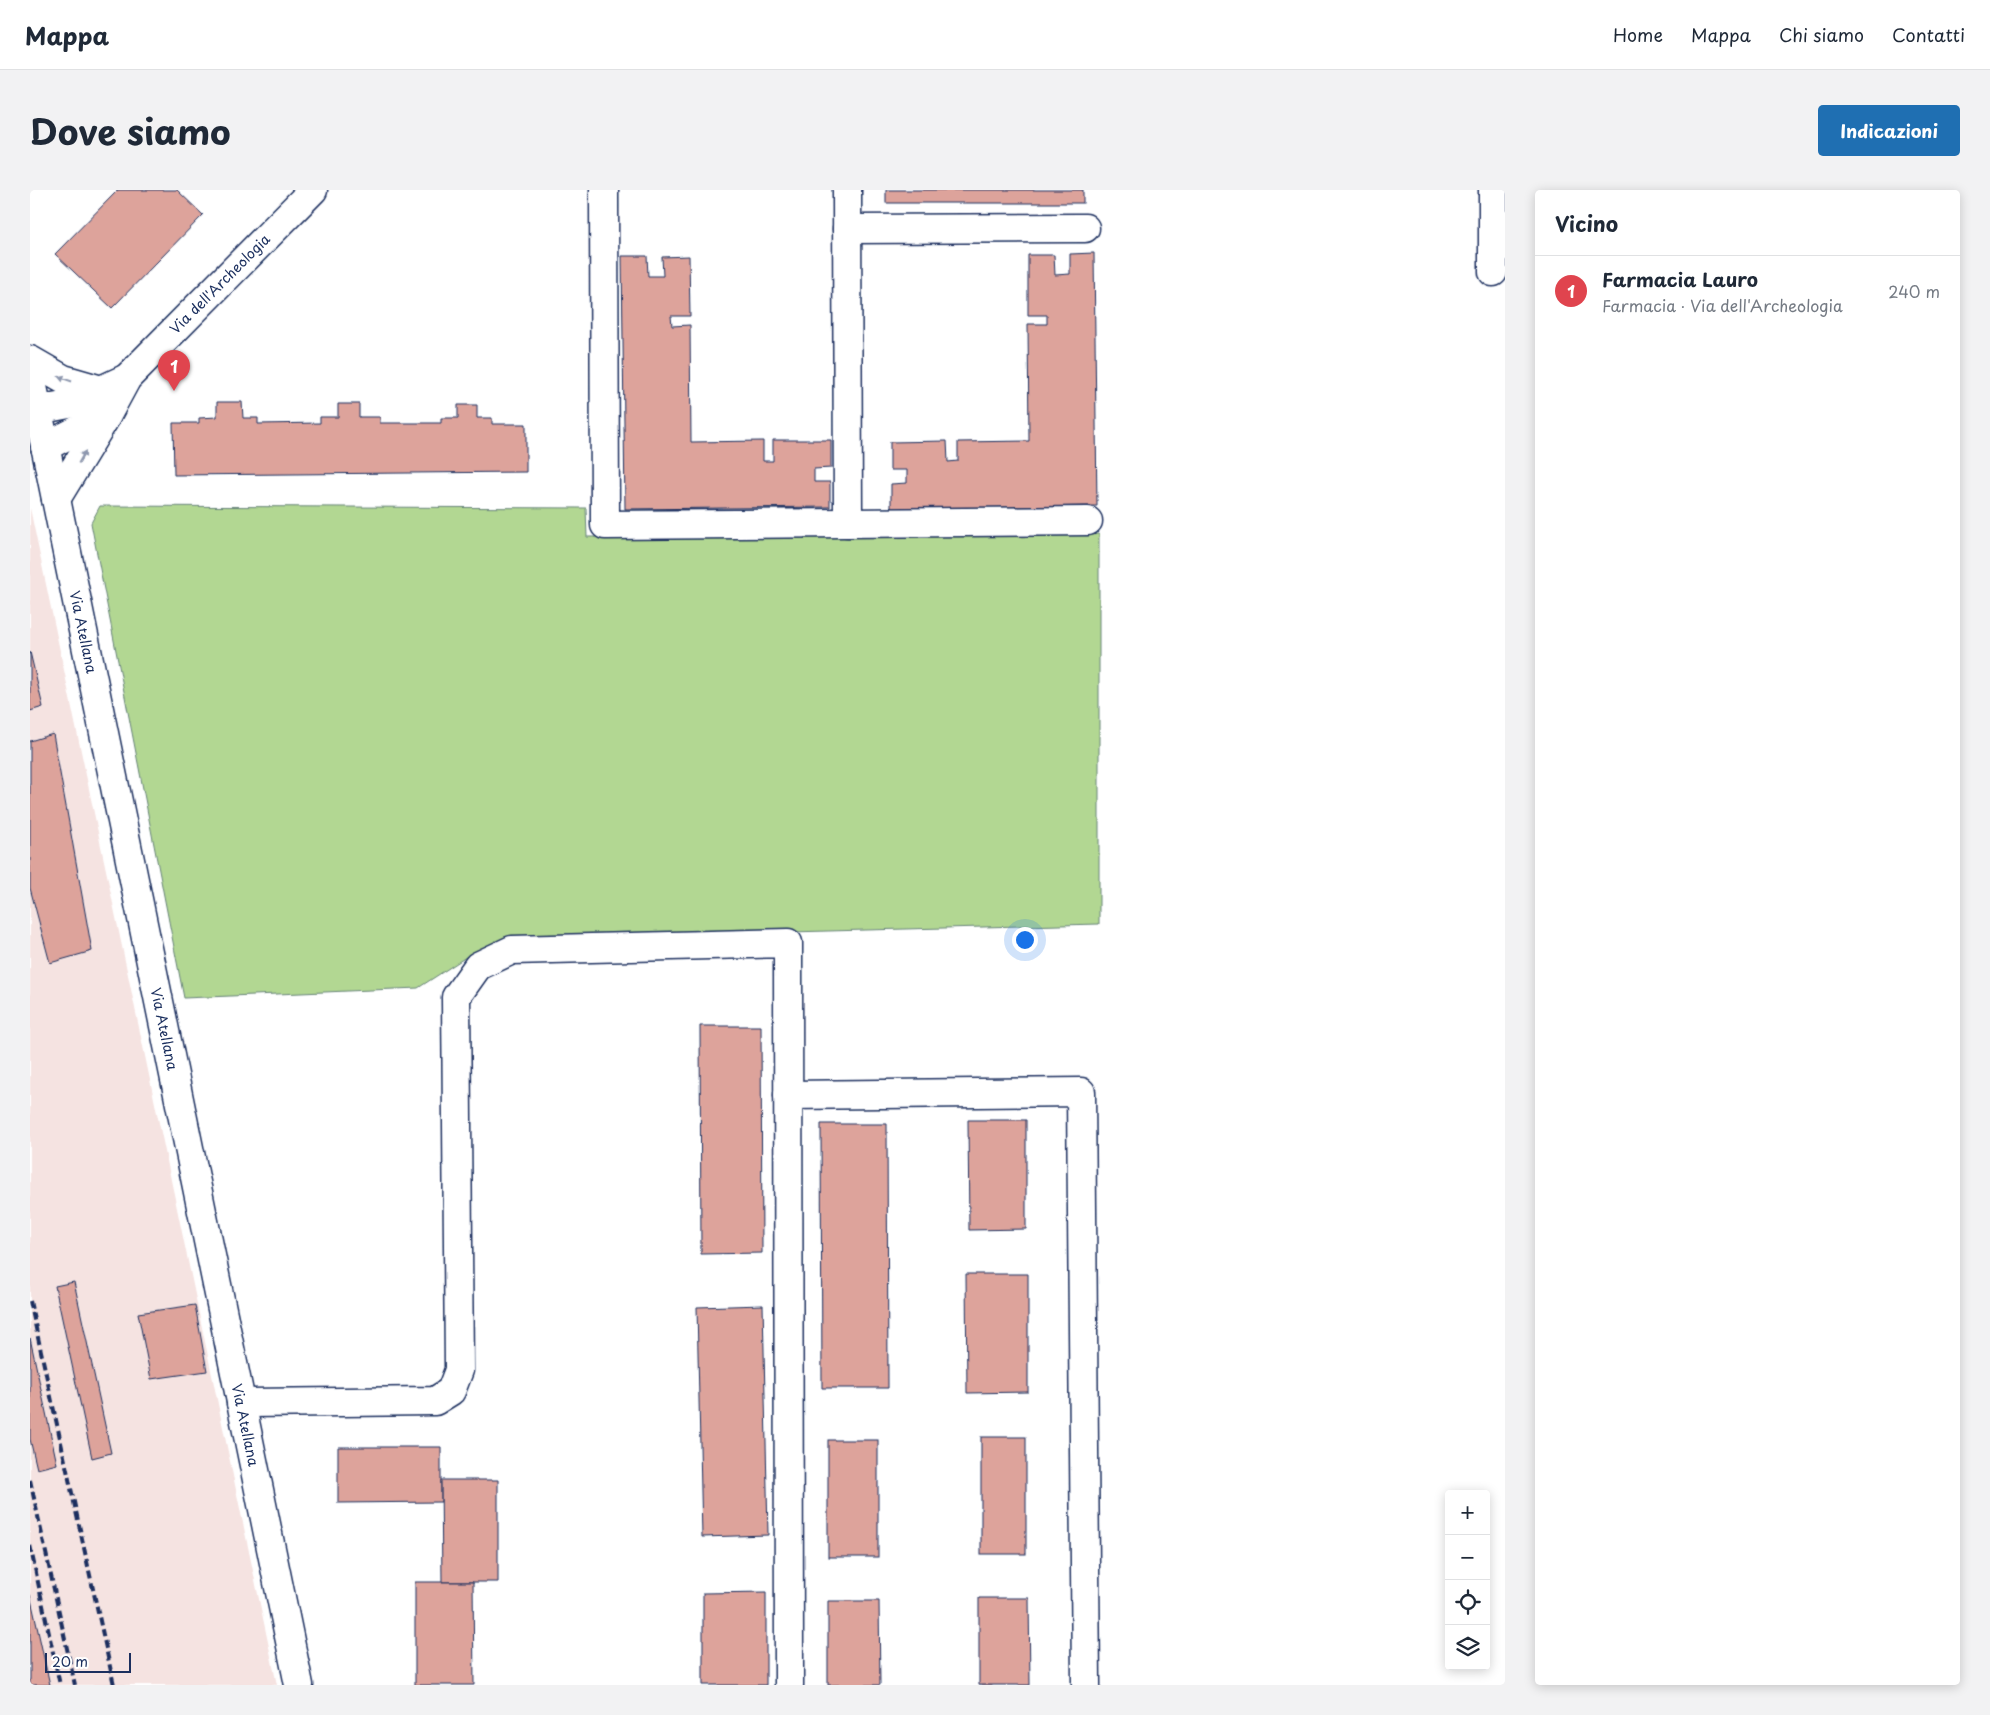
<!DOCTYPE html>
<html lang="it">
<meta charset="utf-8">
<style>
body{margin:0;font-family:"Playpen Sans",sans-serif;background:#f2f2f3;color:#1f2937}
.controls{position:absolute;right:15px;bottom:15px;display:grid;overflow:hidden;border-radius:5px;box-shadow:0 2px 12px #0003}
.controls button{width:45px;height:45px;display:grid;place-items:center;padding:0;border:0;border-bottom:1px solid #e0e1e3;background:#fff;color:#1f2937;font:25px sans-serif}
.scale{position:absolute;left:15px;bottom:12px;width:86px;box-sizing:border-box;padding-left:5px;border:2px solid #1b2f5e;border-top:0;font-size:14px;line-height:18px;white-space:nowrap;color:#1b2f5e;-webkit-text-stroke:4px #fff;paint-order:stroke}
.you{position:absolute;left:994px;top:749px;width:18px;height:18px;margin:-12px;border:4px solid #fff;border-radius:50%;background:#1a73e8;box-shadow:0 0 0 8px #1a73e833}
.badge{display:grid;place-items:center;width:32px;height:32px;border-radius:50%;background:#1f6fb2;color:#fff;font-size:16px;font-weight:700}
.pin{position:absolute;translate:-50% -41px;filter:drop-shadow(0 1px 2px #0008)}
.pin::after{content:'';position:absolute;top:26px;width:18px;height:15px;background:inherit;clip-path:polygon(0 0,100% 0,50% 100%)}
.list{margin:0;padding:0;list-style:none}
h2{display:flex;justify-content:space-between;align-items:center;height:65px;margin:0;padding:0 20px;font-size:21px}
h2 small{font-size:16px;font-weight:400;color:#747a83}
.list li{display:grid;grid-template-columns:32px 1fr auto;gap:15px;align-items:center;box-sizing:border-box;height:70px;padding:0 20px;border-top:1px solid #e0e1e3}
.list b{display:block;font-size:19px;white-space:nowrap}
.list p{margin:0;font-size:16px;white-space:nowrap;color:#747a83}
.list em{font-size:16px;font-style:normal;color:#747a83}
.icon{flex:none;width:28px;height:28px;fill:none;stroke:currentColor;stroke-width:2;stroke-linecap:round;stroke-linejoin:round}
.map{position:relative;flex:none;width:1475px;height:1495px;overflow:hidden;border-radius:5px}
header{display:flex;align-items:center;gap:30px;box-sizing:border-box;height:70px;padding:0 25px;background:#fff;border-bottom:1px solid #e0e1e3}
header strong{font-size:24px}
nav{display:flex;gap:28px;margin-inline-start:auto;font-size:18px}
.intro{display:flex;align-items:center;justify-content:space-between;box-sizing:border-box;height:120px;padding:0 30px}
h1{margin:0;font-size:35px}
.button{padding:12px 22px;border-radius:5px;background:#1f6fb2;color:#fff;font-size:18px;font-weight:700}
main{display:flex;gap:30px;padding:0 30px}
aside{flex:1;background:#fff;border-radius:5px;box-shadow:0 2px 12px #0003}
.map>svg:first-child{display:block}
.built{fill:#f5e3e1}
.green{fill:#b2d792;stroke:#668378}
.building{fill:#dda39b;stroke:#1b2f5e}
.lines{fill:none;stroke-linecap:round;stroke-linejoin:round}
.minor-casing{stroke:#1b2f5e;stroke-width:31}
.major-casing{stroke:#1b2f5e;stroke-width:31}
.minor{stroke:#fff;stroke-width:28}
.major{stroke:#fff;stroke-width:28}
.rail{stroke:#1b2f5e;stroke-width:4;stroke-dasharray:8 4;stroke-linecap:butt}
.oneway{fill:#8d97ae}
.labels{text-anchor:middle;stroke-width:4;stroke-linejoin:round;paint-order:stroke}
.street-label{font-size:14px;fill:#1b2f5e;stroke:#fff}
</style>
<header>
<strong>Mappa</strong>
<nav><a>Home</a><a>Mappa</a><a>Chi siamo</a><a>Contatti</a></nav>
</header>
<div class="intro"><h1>Dove siamo</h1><a class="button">Indicazioni</a></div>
<main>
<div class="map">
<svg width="1475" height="1495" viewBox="0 0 1475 1495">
<rect width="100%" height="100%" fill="#fff"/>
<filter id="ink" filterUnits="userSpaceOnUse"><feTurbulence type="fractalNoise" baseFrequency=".02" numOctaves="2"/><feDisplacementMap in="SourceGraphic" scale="10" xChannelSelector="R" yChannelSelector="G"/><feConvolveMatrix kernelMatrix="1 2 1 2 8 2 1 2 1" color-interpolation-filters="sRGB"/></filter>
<g filter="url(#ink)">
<path class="built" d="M 0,318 L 247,1495 L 0,1495 Z"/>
<path class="green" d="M 70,316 L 556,318 L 557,347 L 1069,344 L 1069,734 L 489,749 L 436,767 L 388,798 L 154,808 L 61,333 Z"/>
<g class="building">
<path d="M 88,0 L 147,0 L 173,25 L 82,118 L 25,64 Z"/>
<rect x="856" y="0" width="197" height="13"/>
<path d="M 1064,63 L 1067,316 L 861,319 L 861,294 L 877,293 L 877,280 L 860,280 L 860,252 L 917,251 L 918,272 L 928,271 L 928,252 L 999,251 L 998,134 L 1017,134 L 1017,125 L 998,125 L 998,65 L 1024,65 L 1025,85 L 1040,84 L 1040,64 Z"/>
<path d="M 592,66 L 617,66 L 618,86 L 633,86 L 632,67 L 659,66 L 660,126 L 641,126 L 642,136 L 660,135 L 661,252 L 733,251 L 733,271 L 743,271 L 743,250 L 801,250 L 801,278 L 784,279 L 784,292 L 800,292 L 800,317 L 595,319 Z"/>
<path d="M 187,212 L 212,212 L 213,228 L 228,228 L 228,234 L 290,233 L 290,227 L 308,227 L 308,214 L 329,214 L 329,227 L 350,227 L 350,233 L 411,233 L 411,228 L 428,228 L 428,215 L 447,215 L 447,228 L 462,228 L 462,234 L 496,234 L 496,282 L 144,285 L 143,233 L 169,233 L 169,228 L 187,227 Z"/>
<path d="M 0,462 L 13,517 L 0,521 Z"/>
<path d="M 23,544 L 62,761 L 20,773 L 0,698 L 0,551 Z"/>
<path d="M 670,836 L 731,836 L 732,1063 L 671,1064 Z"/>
<path d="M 938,930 L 996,930 L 996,1039 L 939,1040 Z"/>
<path d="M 791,934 L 857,934 L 858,1198 L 792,1198 Z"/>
<path d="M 936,1084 L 998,1084 L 998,1202 L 937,1203 Z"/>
<path d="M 44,1092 L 81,1263 L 62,1268 L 25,1096 Z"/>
<path d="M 165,1115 L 177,1181 L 121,1189 L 108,1123 Z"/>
<path d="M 733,1115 L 738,1345 L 672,1347 L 667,1117 Z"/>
<path d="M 0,1148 L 27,1274 L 7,1279 L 0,1249 Z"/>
<rect x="951" y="1247" width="45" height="117"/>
<rect x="798" y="1250" width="50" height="117"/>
<path d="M 308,1257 L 411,1257 L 411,1312 L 308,1313 Z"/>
<path d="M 411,1290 L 468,1290 L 468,1392 L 412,1392 Z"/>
<path d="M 385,1392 L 443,1392 L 444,1495 L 385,1495 Z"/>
<path d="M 736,1402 L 736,1495 L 673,1495 L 673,1403 Z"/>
<path d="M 0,1405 L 20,1495 L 0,1495 Z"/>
<path d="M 949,1408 L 999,1408 L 1000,1495 L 949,1495 Z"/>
<path d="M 798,1411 L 849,1411 L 850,1495 L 798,1495 Z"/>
</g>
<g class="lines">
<g class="minor-casing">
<g id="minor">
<path d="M 574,0 L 575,335 L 1058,331"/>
<path d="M 817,0 L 818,333"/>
<path d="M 1463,0 L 1463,82"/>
<path d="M 817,39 L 1055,38"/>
<path d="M 0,170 L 33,189 L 71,200 L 97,188"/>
<path d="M 7,220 L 44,213 L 71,200"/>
<path d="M 15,257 L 77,225 L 97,188 L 283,0"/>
<path d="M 26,309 L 76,227"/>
<path d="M 758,905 L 1051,902 L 1056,1495"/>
<path d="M 211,1213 L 405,1211 L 421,1201 L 429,1180 L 426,807 L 448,776 L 482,760 L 758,753 L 759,1495"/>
</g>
</g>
<g class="major-casing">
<path id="major" d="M 0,182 L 269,1495"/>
</g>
<use href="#minor" class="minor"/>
<use href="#major" class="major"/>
<g class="rail">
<path d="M 0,1111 L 84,1495"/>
<path d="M 0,1290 L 45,1495"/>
<path d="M 0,1355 L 30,1495"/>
</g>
</g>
<defs><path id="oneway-solid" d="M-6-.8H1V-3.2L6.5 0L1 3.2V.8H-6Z" transform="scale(1.25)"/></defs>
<g class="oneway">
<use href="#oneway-solid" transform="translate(35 189) rotate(-161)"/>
<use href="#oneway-solid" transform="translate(52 267) rotate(-61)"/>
</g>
</g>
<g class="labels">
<g class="street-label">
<text transform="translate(190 94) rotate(-45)" y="5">Via dell'Archeologia</text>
<text transform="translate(53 442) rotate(78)" y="5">Via Atellana</text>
<text transform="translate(134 839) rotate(78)" y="5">Via Atellana</text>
<text transform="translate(215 1235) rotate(78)" y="5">Via Atellana</text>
</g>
</g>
</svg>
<div class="controls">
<button>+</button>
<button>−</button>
<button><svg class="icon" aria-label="locate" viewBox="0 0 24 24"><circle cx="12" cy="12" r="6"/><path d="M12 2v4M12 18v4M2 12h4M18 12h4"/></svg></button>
<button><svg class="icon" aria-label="layers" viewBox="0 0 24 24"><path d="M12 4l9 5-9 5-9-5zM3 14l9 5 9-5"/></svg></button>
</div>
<div class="scale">20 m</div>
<div class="you"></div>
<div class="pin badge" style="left:144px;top:201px;background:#e0444e">1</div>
</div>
<aside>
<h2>Vicino<small></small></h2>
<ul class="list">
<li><span class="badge" style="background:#e0444e">1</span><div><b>Farmacia Lauro</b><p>Farmacia · Via dell'Archeologia</p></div><em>240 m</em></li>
</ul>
</aside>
</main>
